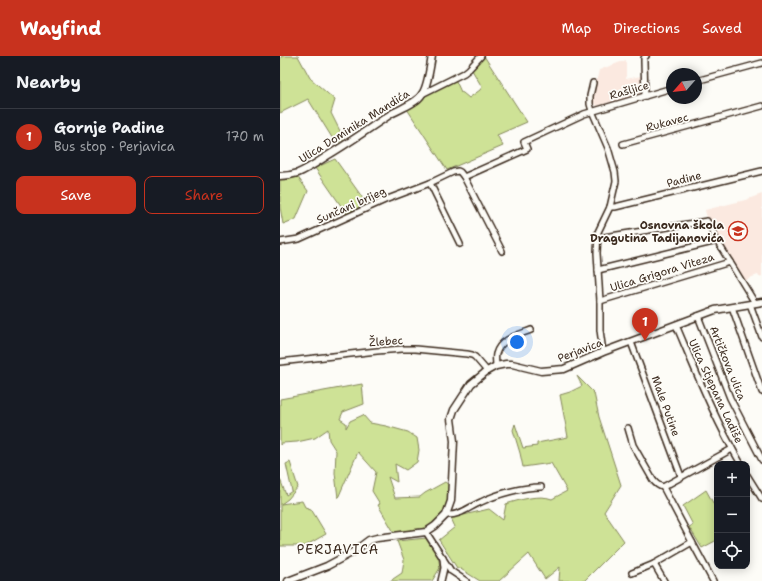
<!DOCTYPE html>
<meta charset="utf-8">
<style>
body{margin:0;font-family:"Shantell Sans",sans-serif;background:#242831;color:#f1f3f6}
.controls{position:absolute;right:12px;bottom:12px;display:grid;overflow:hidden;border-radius:8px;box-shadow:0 2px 10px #0003}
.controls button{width:36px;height:36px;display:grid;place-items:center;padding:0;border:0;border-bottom:1px solid #363941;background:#171b24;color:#f1f3f6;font:20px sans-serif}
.compass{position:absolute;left:386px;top:12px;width:36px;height:36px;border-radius:50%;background:#171b24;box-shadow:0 2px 10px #0003;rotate:242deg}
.you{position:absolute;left:237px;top:286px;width:14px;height:14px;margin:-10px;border:3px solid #fff;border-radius:50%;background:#1a73e8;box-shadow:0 0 0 6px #1a73e833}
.badge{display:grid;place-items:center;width:26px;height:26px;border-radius:50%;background:#c8321e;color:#fff;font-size:13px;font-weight:700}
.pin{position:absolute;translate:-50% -33px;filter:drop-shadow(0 1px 2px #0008)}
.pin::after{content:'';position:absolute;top:21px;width:14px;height:12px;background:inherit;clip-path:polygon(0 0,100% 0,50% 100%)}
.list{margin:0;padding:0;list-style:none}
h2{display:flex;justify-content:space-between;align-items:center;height:52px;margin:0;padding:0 16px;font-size:17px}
h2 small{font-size:13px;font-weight:400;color:#9ea1a6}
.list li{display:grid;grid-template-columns:26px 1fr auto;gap:12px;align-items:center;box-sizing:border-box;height:56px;padding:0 16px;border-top:1px solid #363941}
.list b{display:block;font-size:15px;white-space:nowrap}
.list p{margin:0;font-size:13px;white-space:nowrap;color:#9ea1a6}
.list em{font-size:13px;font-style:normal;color:#9ea1a6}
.actions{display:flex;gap:8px;padding:12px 16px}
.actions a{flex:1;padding:9px 0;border:1px solid #c8321e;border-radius:8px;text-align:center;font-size:14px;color:#c8321e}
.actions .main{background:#c8321e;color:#fff}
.icon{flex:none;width:22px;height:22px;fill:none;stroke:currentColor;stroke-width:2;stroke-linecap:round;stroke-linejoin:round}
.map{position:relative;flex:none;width:482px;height:525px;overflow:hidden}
header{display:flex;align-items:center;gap:24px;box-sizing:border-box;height:56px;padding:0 20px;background:#c8321e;color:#fff}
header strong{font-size:19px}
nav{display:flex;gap:22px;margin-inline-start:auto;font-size:14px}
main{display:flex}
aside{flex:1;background:#171b24}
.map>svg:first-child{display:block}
.built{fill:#fbe9e0}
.green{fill:#cee296;stroke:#84865a}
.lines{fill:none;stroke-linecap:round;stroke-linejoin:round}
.minor-casing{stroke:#3b2a1e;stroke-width:8}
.tertiary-casing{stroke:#3b2a1e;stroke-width:9}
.minor{stroke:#fdfcf7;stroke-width:5}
.tertiary{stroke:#fdfcf7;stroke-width:6}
.labels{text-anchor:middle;stroke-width:3.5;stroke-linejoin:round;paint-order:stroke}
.street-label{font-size:11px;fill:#3b2a1e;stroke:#fdfcf7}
.poi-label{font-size:11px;font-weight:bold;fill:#3b2a1e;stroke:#fdfcf7;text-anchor:end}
.quarter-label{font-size:13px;letter-spacing:1px;fill:#3b2a1e;stroke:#fdfcf7}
</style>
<header>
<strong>Wayfind</strong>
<nav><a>Map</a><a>Directions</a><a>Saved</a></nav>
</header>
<main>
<aside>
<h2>Nearby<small></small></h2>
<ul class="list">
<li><span class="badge">1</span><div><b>Gornje Padine</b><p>Bus stop · Perjavica</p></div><em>170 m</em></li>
</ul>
<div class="actions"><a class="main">Save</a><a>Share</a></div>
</aside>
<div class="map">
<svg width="482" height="525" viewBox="0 0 482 525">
<rect width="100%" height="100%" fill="#fdfcf7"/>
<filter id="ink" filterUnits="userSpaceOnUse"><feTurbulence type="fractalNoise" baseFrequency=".025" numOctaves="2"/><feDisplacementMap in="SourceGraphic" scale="8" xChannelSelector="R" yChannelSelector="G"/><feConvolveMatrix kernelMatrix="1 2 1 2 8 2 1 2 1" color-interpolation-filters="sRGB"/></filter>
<g filter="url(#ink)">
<g class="built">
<path d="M 346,4 L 346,23 L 361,20 L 362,38 L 317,50 L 312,45 L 319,14 Z"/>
<path d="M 482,138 L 482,220 L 479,221 L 478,219 L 472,221 L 465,225 L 427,162 L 425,154 L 465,144 Z"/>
</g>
<g class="green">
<path d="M 2,0 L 18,0 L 30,22 L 55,44 L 51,57 L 64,83 L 56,88 L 28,43 L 0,57 L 0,3 Z"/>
<path d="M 204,0 L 247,66 L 217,79 L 223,90 L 167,114 L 127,53 L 149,36 L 175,23 L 181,36 L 183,37 L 189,42 L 200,34 L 202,31 L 192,14 Z"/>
<path d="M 55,103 L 87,148 L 66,157 L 35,112 Z"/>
<path d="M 17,120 L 28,135 L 16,163 L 3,168 L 0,151 L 0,123 Z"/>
<path d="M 297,320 L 314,337 L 319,361 L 341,429 L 324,456 L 344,485 L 304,525 L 279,525 L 280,511 L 265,523 L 249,498 L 219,525 L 200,525 L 179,512 L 177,512 L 159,484 L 175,471 L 171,462 L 209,453 L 223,464 L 226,448 C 239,444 259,438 272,443 L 287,435 L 271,407 L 243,411 L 240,397 L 233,374 L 235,368 L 243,392 L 257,390 L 257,387 L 288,381 L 280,339 L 290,336 L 302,330 Z"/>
<path d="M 82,328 L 84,348 L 63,356 L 60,363 L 66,367 L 66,372 L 70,365 L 83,359 L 90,367 L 106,370 L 128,376 L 137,382 L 139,394 L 137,406 L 126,414 L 115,408 L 117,426 L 108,421 L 115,442 L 140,441 L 145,437 L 165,426 L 169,429 L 167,448 L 165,459 L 147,474 L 115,478 L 98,449 L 100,448 L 92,435 L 96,416 L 78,396 L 58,442 L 55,417 L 56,395 L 49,384 L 48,373 L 35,382 L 17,386 L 2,387 L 0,389 L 0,343 Z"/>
<path d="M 10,406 L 18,431 L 8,443 L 1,448 L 22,445 L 25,451 L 31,453 L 46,478 L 25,490 L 0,490 L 0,423 L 6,439 L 12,435 L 6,408 Z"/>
<path d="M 426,434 L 437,454 L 437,484 L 422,492 L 409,471 L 413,469 L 403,450 Z"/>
<path d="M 147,482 L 158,498 L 160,512 L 152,525 L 110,525 L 122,517 L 124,504 L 117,485 Z"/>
</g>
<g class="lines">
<g class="minor-casing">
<g id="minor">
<path d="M 416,25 L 482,7"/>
<path d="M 313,27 L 310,40 L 310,48 L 312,55 L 328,92 L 335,116 L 336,125 L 330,151 L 318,176 L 317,197 L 320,245 L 320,274 L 323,296"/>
<path d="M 142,38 L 184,17 L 189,13 L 201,0"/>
<path d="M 365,40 L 364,6 L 364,2 L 366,0"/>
<path d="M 343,88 L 482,50"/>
<path d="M 184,121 L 222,195"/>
<path d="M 150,127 L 180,188"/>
<path d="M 330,151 L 335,151 L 482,115"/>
<path d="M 318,182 L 427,165 L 437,185 L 475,247"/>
<path d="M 0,186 L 19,183 L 105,144 L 150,127 L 173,116 L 178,115 L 180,116 L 184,121 L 247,93 L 244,86 L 304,58 L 392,32"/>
<path d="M 318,214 L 437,185"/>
<path d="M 320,245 L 450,206"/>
<path d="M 470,248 L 482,281"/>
<path d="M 452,251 L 482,336"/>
<path d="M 418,260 L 450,342 L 482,404"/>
<path d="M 396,269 C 416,316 435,364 461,408"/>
<path d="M 351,286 L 401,420"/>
<path d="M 0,306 L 97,295 L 122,293 L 135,293 L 187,298 L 192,299 L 195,301 L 207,315"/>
<path d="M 216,310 C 216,306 215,302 216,298 C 220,283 238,279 251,274"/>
<path d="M 348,372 L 353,389 L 373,424 C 376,428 378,430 383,431"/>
<path d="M 467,419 L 482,443"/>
<path d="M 166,459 C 180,460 189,451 201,446 C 217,438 243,431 261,431"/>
<path d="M 146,476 L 171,515 L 186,525"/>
<path d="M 374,508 L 384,525"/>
<path d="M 352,517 L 374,508 L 412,486"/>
<path d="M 161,525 L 164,512 L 163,502"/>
<path d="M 433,525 L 412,486 L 383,431 L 452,393"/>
</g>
</g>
<g class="tertiary-casing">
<g id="tertiary">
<path d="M 0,120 C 6,120 12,119 18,117 C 28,113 38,106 47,100 C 69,87 90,72 111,58 C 120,53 137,47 142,38 C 148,30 150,10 152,0"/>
<path d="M 8,525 L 47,510 L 73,496 L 89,484 L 97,482 L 146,476 L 155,470 L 166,459 L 171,445 L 174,385 L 171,363 L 174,354 L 191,328 L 207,315 L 216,310 L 226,308 L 232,308 L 261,315 L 284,313 L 323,296 L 435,254 L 482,246"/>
</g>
</g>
<use href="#minor" class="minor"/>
<use href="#tertiary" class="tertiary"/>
</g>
</g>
<defs>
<g id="school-ring" transform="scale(1)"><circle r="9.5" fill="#fdfcf7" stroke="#c8321e" stroke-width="1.5"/><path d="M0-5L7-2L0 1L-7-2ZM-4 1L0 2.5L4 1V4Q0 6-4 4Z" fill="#c8321e"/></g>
</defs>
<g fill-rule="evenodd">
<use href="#school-ring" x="458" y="175"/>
</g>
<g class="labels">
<g class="street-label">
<text transform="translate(349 34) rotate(-16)" y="4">Rašljice</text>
<text transform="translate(387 66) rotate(-15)" y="4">Rukavec</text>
<text transform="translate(74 70) rotate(-32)" y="4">Ulica Dominika Mandića</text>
<text transform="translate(404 123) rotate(-14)" y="4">Padine</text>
<text transform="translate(71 149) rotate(-24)" y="4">Sunčani brijeg</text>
<text transform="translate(382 216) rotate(-17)" y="4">Ulica Grigora Viteza</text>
<text transform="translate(106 285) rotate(-4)" y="4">Žlebec</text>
<text transform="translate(300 294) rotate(-21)" y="4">Perjavica</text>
<text transform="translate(448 307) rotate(68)" y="4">Artičkova ulica</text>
<text transform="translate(436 335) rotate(65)" y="4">Ulica Stjepana Ladiše</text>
<text transform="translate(386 350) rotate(70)" y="4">Male Putine</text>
</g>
<g class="poi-label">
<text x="444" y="173">Osnovna škola<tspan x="444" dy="13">Dragutina Tadijanovića</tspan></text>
</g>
<g class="quarter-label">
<text x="58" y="498">PERJAVICA</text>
</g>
</g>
</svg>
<div class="controls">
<button>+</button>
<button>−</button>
<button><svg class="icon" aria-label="locate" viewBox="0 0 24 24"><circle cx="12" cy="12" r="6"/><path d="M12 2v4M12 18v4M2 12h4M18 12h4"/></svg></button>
</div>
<svg class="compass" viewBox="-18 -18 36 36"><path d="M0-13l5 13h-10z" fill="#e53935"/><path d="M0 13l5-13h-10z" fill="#9ea1a6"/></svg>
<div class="you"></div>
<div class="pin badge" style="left:365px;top:285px">1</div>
</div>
</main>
